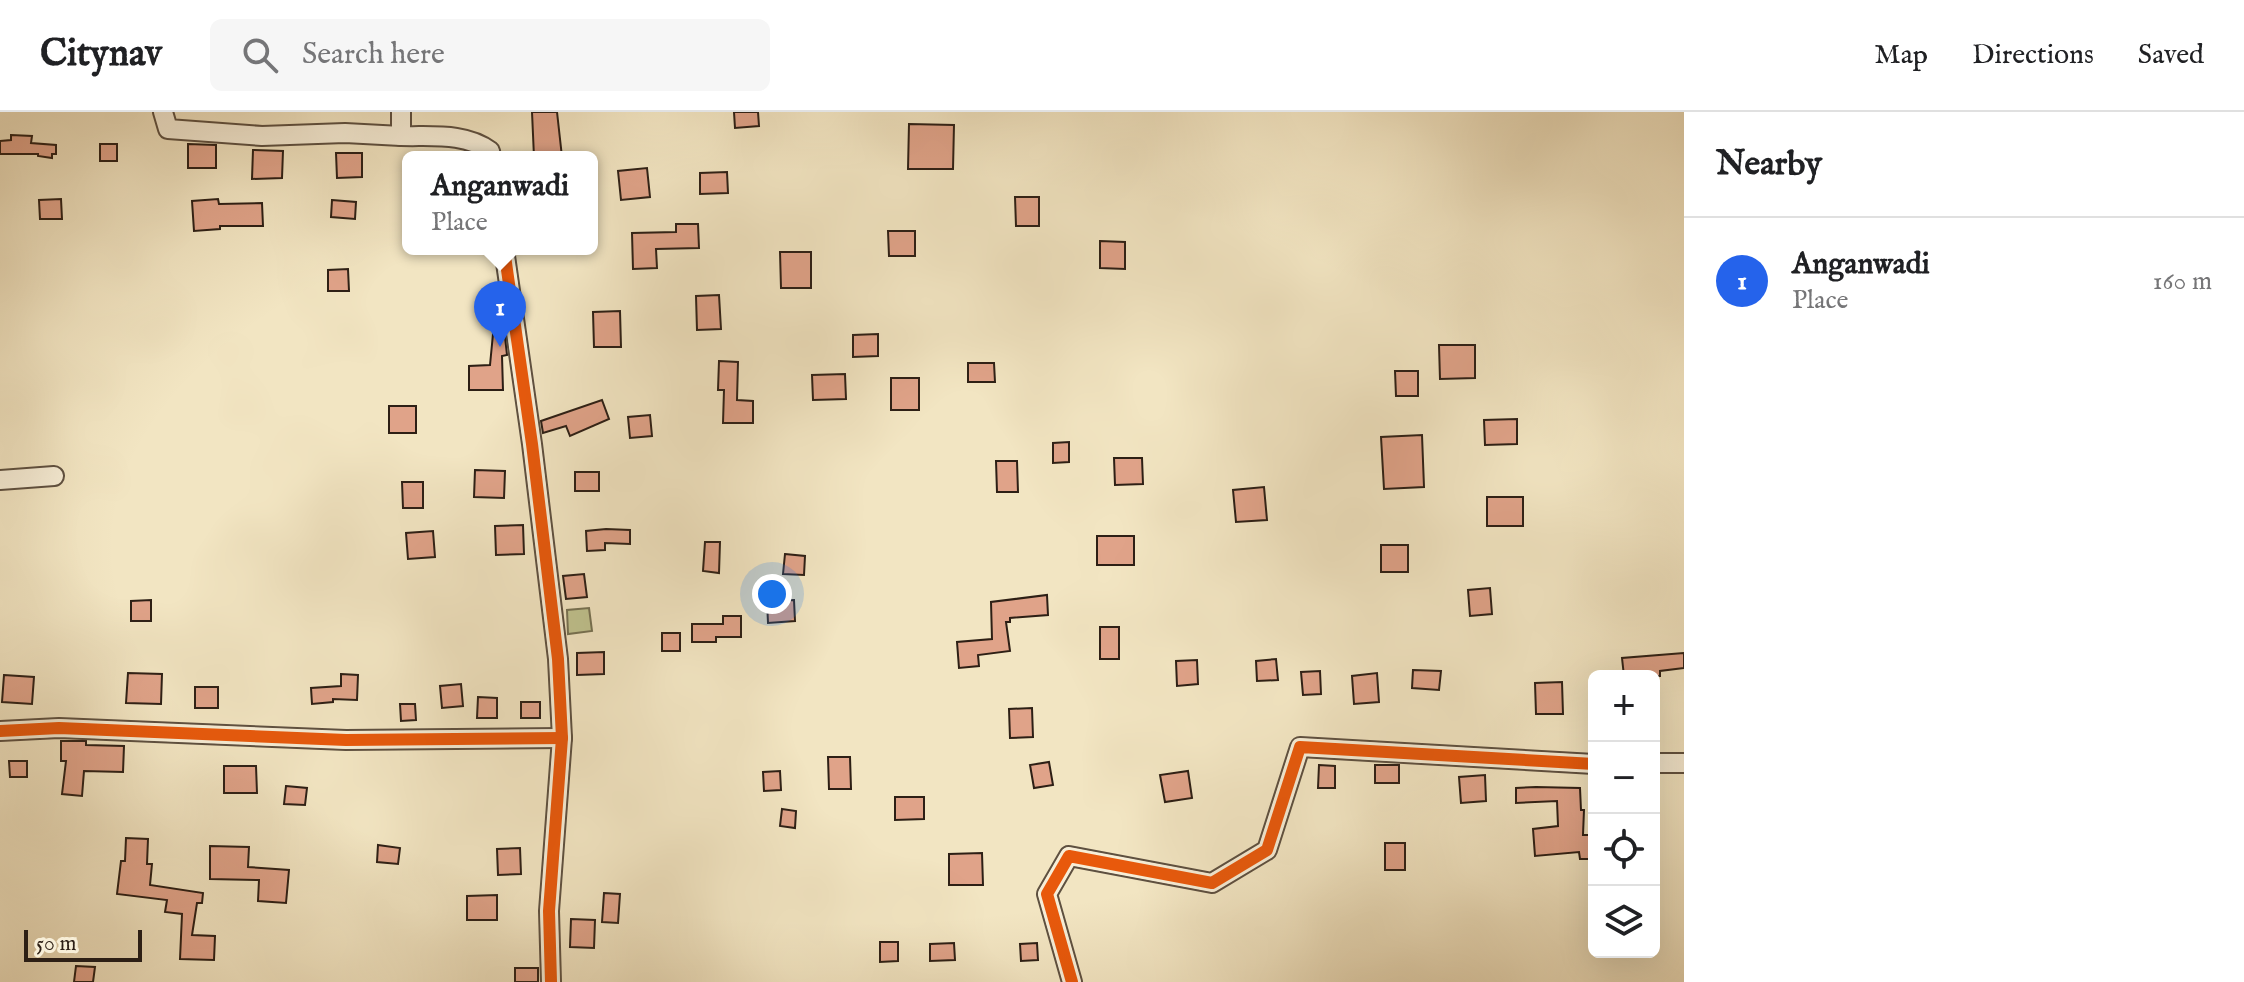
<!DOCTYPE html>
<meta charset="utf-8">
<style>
body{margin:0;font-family:"IM FELL English",serif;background:#f6f6f6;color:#202124}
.controls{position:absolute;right:24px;bottom:24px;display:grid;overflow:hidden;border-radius:12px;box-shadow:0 8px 32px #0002}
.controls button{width:72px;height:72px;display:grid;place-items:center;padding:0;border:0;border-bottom:2px solid #e0e0e0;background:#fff;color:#202124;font:40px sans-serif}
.scale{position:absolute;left:24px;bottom:20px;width:118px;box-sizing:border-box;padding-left:8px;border:4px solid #2d1f15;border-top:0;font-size:22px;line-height:28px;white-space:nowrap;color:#2d1f15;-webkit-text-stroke:6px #f7eed7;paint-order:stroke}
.you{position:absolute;left:772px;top:482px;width:28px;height:28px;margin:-20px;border:6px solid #fff;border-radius:50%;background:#1a73e8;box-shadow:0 0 0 12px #1a73e833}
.badge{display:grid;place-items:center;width:52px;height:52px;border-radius:50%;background:#2563eb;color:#fff;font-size:26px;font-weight:700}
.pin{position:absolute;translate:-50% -66px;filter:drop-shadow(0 2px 4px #0008)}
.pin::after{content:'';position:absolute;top:42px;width:28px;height:24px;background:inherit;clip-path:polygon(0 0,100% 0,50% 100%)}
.popup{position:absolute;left:402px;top:39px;width:196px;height:104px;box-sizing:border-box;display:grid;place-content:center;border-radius:12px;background:#fff;filter:drop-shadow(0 2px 6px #0005);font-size:26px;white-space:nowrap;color:#757577}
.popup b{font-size:30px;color:#202124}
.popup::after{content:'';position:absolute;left:50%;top:100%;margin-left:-16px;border:16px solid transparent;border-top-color:#fff}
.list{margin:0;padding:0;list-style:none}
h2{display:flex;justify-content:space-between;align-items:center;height:104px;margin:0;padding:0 32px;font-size:34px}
h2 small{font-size:26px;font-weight:400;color:#757577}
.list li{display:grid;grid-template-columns:52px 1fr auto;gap:24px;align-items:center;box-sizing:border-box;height:128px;padding:0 32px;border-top:2px solid #e0e0e0}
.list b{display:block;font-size:30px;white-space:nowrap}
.list p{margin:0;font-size:26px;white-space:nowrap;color:#757577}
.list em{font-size:26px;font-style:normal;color:#757577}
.icon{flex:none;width:44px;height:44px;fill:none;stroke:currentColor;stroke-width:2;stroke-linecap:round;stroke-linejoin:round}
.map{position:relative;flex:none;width:1684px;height:870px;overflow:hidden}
header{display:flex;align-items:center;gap:48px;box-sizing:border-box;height:112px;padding:0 40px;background:#fff;border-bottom:2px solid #e0e0e0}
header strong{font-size:38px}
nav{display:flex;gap:44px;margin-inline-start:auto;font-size:28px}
.search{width:560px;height:72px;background:#f6f6f6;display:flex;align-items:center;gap:20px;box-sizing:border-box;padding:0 28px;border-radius:12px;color:#757577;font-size:30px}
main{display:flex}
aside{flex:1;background:#fff}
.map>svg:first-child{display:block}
.green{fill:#c0c38f;stroke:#767152;stroke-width:2}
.building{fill:#e0a389;stroke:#2d1f15;stroke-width:2}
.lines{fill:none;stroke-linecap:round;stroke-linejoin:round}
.minor-casing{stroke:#5e5040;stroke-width:22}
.minor{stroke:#f7eed7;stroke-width:18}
.cycleway-casing{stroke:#f7eed7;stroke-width:17}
.cycleway{stroke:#e8590c;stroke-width:12}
</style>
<header>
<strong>Citynav</strong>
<div class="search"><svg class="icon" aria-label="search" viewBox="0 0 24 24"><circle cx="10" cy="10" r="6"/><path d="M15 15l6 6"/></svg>Search here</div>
<nav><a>Map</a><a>Directions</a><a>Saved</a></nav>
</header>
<main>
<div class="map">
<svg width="1684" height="870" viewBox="0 0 1684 870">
<rect width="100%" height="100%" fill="#f2e5c2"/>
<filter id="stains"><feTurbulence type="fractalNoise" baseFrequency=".0025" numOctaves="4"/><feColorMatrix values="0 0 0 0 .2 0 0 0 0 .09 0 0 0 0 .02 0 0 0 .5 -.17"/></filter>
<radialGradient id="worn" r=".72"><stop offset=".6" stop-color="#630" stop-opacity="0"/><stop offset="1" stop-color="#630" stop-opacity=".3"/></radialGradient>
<path class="green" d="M 589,496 L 592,519 L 568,522 L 567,498 Z"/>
<g class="building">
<path d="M 532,0 L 557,0 L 562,45 L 534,45 Z"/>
<path d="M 734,0 L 758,0 L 759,14 L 735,16 Z"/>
<path d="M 909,12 L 954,13 L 953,57 L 908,57 Z"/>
<path d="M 11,23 L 32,24 L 31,31 L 56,33 L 56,42 L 52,42 L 52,46 L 38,44 L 38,42 L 0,42 L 0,29 L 11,28 Z"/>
<rect x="100" y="32" width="17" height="17"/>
<path d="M 188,32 L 216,33 L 216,56 L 188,56 Z"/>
<path d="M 253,38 L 283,39 L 282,66 L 252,67 Z"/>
<path d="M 336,41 L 362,41 L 362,65 L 337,66 Z"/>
<path d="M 647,56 L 650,85 L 621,88 L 618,59 Z"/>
<path d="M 727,60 L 728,81 L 700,82 L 700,61 Z"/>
<path d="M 1015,85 L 1039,85 L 1039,114 L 1016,114 Z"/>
<path d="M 61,87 L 62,107 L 40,107 L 39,88 Z"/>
<path d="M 218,87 L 219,92 L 262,91 L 263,114 L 220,114 L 220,117 L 194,119 L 192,89 Z"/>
<path d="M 332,88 L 356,90 L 355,107 L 331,105 Z"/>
<path d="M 676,112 L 698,112 L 699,136 L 656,137 L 657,156 L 633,157 L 632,121 L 676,120 Z"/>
<path d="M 888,119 L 915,119 L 915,144 L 889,144 Z"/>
<path d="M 1100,129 L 1125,130 L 1125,157 L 1100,156 Z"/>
<path d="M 780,140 L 811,140 L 811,176 L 781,176 Z"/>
<path d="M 348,157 L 349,179 L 328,179 L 328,158 Z"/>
<path d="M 719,183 L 721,217 L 697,218 L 696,184 Z"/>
<path d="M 620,199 L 621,235 L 594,235 L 593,200 Z"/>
<path d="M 493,222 L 505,225 L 507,243 L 502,244 L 503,278 L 469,278 L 469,254 L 490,253 Z"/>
<path d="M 878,222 L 878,244 L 853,245 L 853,223 Z"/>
<path d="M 1439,233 L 1475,233 L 1475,266 L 1440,267 Z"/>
<path d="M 719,249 L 738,250 L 737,288 L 753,289 L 753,311 L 723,311 L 724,278 L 718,278 Z"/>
<path d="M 968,251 L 994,251 L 995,270 L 968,270 Z"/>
<path d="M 1395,259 L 1418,259 L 1418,284 L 1396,284 Z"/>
<path d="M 845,262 L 846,287 L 813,288 L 812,263 Z"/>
<rect x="891" y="266" width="28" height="32"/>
<path d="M 602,288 L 609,307 L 570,324 L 566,314 L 543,321 L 541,309 Z"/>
<rect x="389" y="294" width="27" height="27"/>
<path d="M 650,303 L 652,324 L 630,326 L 628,305 Z"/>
<path d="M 1517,307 L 1517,332 L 1485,333 L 1484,308 Z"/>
<path d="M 1422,323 L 1424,375 L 1384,377 L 1381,325 Z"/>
<path d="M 1069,330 L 1069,350 L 1053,351 L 1053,331 Z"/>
<path d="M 1114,346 L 1142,346 L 1143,372 L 1115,373 Z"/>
<path d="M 996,349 L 1017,349 L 1018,380 L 997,380 Z"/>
<path d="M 475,358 L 505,359 L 504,386 L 474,385 Z"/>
<rect x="575" y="360" width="24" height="19"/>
<path d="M 402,370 L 423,370 L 423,396 L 403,396 Z"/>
<path d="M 1264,375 L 1267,408 L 1236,410 L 1233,378 Z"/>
<rect x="1487" y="385" width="36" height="29"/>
<path d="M 523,413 L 524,442 L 496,443 L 495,414 Z"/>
<path d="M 606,417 L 630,418 L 630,432 L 605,431 L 605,438 L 587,439 L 586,419 Z"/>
<path d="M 433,419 L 435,445 L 408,447 L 406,421 Z"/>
<rect x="1097" y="424" width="37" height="29"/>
<path d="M 705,430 L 720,430 L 719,461 L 703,459 Z"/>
<rect x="1381" y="433" width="27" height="27"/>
<path d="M 785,442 L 805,444 L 804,463 L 783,462 Z"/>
<path d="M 584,462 L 587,485 L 566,487 L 563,464 Z"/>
<path d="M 1490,476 L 1492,502 L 1470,504 L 1468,478 Z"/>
<path d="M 1047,483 L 1048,503 L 1010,506 L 1010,510 L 1006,510 L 1010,539 L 978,543 L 979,554 L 959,556 L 957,530 L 992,527 L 991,490 Z"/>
<path d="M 151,488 L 151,509 L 131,509 L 131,489 Z"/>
<path d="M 794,488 L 795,509 L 768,511 L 767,489 Z"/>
<path d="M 723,504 L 741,504 L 741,525 L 716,525 L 716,530 L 692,530 L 692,512 L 723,512 Z"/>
<rect x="1100" y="515" width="19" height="32"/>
<rect x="662" y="521" width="18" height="18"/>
<path d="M 604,540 L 604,562 L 577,563 L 577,541 Z"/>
<path d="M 1684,541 L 1684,556 L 1660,559 L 1660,564 L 1624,564 L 1622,546 Z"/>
<path d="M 1276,547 L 1278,568 L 1257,569 L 1256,549 Z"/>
<path d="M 1197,548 L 1198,572 L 1177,574 L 1176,549 Z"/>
<path d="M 1413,558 L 1441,559 L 1439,578 L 1412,576 Z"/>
<path d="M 1320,559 L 1321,582 L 1303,583 L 1301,560 Z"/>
<path d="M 128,561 L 162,562 L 161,592 L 126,591 Z"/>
<path d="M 1377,561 L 1379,590 L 1354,592 L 1352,564 Z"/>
<path d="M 341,562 L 358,563 L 357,588 L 333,587 L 333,590 L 312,592 L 311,576 L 341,574 Z"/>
<path d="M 4,563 L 34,565 L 32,592 L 2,590 Z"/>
<path d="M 1562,570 L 1563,602 L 1536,602 L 1535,571 Z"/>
<path d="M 461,572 L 463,594 L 442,596 L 440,574 Z"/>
<rect x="195" y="575" width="23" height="21"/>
<path d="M 478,585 L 497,586 L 497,606 L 477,606 Z"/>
<rect x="521" y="590" width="19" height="16"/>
<path d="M 400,592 L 415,592 L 416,608 L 401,609 Z"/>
<path d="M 1032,596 L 1033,625 L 1010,626 L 1009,597 Z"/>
<path d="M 61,629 L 86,629 L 86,633 L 124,634 L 123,660 L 84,659 L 82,684 L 62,682 L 66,649 L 61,649 Z"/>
<path d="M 828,645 L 850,645 L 851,677 L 829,677 Z"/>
<path d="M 9,649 L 27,649 L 27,665 L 10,665 Z"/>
<path d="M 1049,650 L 1053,673 L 1034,676 L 1030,653 Z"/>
<path d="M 1319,653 L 1335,654 L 1335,676 L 1318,676 Z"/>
<rect x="1375" y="653" width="24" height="18"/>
<path d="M 224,654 L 256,654 L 257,681 L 224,681 Z"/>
<path d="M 780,659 L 781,678 L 764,679 L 763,660 Z"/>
<path d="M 1188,659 L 1192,686 L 1165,690 L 1160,663 Z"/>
<path d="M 1485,663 L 1486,689 L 1461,691 L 1459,665 Z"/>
<path d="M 286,674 L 307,676 L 305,693 L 284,692 Z"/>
<path d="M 1536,675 L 1580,676 L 1581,698 L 1584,698 L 1583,723 L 1594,723 L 1594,747 L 1580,747 L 1579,740 L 1535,744 L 1533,717 L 1558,714 L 1557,689 L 1516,691 L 1516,676 Z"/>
<path d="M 895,685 L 924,685 L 924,707 L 895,708 Z"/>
<path d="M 782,697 L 796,699 L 795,716 L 780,714 Z"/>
<path d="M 126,726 L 148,727 L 147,752 L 152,752 L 150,773 L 203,781 L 202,791 L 197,791 L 192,823 L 215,824 L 214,848 L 180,847 L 182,802 L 165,800 L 167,788 L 117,782 L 121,749 L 125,749 Z"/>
<rect x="1385" y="731" width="20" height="27"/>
<path d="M 378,733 L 400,736 L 398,752 L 377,750 Z"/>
<path d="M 210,734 L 249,735 L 248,755 L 289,758 L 286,791 L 258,789 L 259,768 L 210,767 Z"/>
<path d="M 520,736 L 521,762 L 498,763 L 497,737 Z"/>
<path d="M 982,741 L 983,773 L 949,773 L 949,742 Z"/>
<path d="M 604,781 L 620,782 L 618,811 L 602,810 Z"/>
<path d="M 497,783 L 497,808 L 467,808 L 467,784 Z"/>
<path d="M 571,807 L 595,808 L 594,836 L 570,835 Z"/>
<path d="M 880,830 L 898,830 L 898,849 L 880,850 Z"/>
<path d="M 954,831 L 955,848 L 930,849 L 930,832 Z"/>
<path d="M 1037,831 L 1038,848 L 1021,849 L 1020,832 Z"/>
<path d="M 76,854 L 95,855 L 93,870 L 74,870 Z"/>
<rect x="515" y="856" width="23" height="14"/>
</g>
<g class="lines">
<g class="minor-casing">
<g id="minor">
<path d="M 163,0 L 168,17 L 262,24 L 345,21 L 401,24"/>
<path d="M 401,0 L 401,24 C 430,25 465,20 490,39 L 491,45"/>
<path d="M 504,137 L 532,332 L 558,547 L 562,626 L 549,799 L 551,870"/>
<path d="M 0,368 L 54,364"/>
<path d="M 0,619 L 59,616 L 346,628 L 562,626"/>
<path d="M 1654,651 L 1684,651"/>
<path d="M 1072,870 L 1047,782 L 1069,744 L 1212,771 L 1267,738 L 1300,635 L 1594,652"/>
</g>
</g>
<use href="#minor" class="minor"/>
<g class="cycleway-casing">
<g id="cycleway">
<path d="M 504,137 L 532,332 L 558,547 L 562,626 L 549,799 L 551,870"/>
<path d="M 0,619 L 59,616 L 346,628 L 562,626"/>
<path d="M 1072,870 L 1047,782 L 1069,744 L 1212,771 L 1267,738 L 1300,635 L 1594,652"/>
</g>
</g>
<use href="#cycleway" class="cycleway"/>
</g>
<rect width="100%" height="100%" filter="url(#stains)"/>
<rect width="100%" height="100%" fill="url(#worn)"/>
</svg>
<div class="controls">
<button>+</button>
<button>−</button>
<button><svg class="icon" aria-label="locate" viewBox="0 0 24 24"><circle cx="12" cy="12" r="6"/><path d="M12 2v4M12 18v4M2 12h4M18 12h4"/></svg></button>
<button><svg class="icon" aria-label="layers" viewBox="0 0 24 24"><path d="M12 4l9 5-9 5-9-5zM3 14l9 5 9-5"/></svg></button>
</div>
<div class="scale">50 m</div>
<div class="you"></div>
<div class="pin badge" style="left:500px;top:235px">1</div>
<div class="popup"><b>Anganwadi</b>Place</div>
</div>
<aside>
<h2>Nearby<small></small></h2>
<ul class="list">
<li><span class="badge">1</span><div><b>Anganwadi</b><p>Place</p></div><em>160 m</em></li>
</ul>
</aside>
</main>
